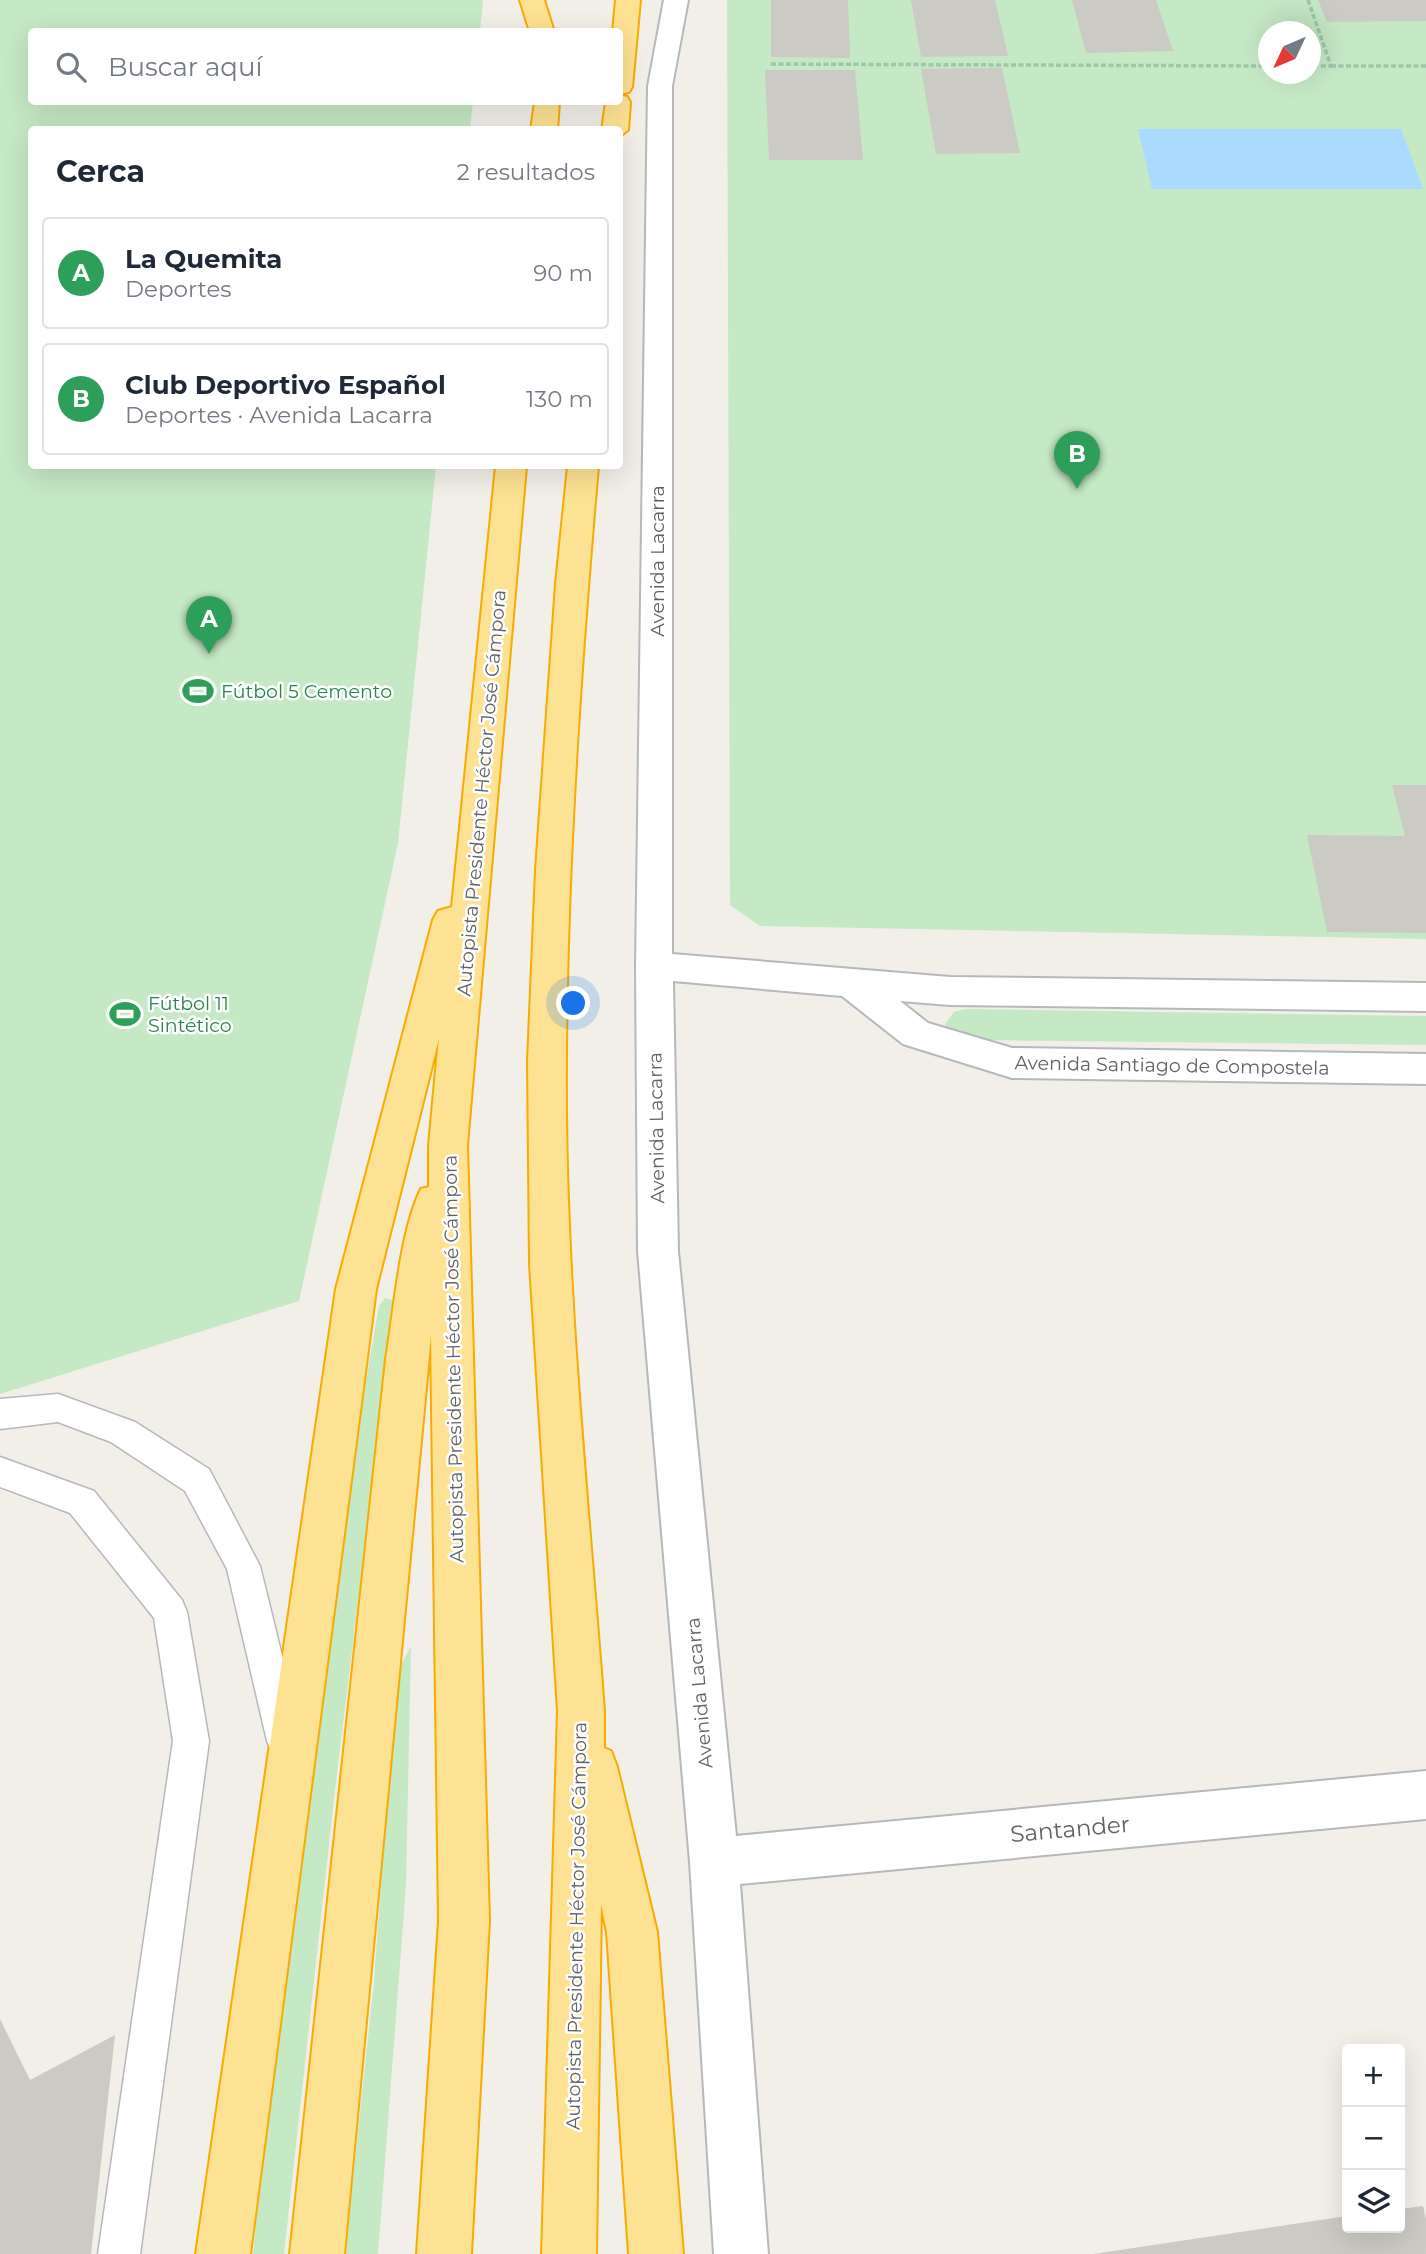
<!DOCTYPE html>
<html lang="es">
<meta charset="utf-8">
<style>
body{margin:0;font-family:Montserrat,sans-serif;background:#f2f2f3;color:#1f2937}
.controls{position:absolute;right:21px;bottom:21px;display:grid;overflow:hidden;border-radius:7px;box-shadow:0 7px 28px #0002}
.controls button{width:63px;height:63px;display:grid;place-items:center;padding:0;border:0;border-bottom:2px solid #e0e1e3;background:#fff;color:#1f2937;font:35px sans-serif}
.compass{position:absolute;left:1258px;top:21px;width:63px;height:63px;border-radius:50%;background:#fff;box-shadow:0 7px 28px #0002;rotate:226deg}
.you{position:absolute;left:574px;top:1004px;width:24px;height:24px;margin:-18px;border:5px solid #fff;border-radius:50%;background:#1a73e8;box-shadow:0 0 0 10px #1a73e833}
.badge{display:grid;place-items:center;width:46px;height:46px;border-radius:50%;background:#2563eb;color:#fff;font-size:23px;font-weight:700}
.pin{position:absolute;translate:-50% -58px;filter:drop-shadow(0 2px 4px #0008)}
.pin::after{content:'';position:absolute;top:37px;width:24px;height:21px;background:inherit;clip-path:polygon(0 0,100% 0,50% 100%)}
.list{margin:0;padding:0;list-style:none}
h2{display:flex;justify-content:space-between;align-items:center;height:91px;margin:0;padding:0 28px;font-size:30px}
h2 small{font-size:23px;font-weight:400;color:#747a83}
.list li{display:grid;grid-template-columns:46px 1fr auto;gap:21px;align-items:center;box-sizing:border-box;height:112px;margin:0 14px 14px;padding:0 14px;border:2px solid #e0e1e3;border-radius:7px}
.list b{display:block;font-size:26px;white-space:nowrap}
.list p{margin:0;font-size:23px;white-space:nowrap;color:#747a83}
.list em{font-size:23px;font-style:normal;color:#747a83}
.icon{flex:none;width:38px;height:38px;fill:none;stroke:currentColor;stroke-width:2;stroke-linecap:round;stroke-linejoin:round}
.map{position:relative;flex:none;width:1426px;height:2254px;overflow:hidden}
.search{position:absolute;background:#fff;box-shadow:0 7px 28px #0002;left:28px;top:28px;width:595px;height:77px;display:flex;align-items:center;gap:18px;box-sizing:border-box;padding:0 24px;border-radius:7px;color:#747a83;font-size:26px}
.panel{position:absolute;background:#fff;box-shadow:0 7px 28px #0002;left:28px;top:126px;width:595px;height:343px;border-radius:7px}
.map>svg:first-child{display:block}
.green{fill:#c5e8c5;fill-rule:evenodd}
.water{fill:#aadaff}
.building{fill:#cccac5}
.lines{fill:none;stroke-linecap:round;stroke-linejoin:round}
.lane-casing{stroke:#b5b8bc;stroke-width:3}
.street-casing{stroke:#b5b8bc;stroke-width:4}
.highway-casing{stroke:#f9ab00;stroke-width:4}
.path{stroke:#9cc7a9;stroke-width:3.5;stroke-dasharray:5 2.5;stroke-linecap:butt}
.lane{fill:#fff;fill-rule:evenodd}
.street{fill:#fff;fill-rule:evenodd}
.highway{fill:#fde293;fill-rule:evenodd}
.labels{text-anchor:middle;stroke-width:5;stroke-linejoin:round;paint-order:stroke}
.street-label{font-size:19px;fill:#5f6368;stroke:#fff}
.leisure-label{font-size:19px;fill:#27864d;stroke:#fff;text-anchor:start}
.near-street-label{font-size:23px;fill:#5f6368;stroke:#fff}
</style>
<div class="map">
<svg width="1426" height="2254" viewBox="0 0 1426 2254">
<rect width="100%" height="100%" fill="#f1efe8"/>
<g class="green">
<path d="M 0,0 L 483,0 L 480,31 L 32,32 L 32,102 L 473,102 L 470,129 L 32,130 L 32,466 L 436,466 L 398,843 L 299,1301 L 0,1394 Z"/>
<path d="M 727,0 L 1426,0 L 1426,939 L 760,926 L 730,905 ZM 1268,32 L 1310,32 L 1310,74 L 1268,74 Z"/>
<path d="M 965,1009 L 1426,1016 L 1426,1045 L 980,1040 L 948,1030 L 945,1024 L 954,1012 Z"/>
<path d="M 385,1298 L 392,1300 L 394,1306 L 335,1790 L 284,2254 L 253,2254 C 268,2093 291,1932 312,1772 C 332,1616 351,1461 379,1306 Z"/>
<path d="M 411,1646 L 406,1884 L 378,2254 L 345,2254 L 374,1981 L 396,1674 Z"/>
</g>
<path class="water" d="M 1138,129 L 1401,129 L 1423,189 L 1152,189 Z"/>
<g class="building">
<path d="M 771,0 L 848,0 L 850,58 L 771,57 Z"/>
<path d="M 911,0 L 995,0 L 1008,56 L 921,57 Z"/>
<path d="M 1072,0 L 1156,0 L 1173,51 L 1086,53 Z"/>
<path d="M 1318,0 L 1426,0 L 1426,21 L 1327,22 Z"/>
<path d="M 1002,68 L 1020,153 L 936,154 L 921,69 Z"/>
<path d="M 765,70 L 855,70 L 863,160 L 769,160 Z"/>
<path d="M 1392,785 L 1426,785 L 1426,933 L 1327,932 L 1307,835 L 1405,836 Z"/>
<path d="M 0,2019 L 30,2080 L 115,2035 L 91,2254 L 0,2254 Z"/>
<path d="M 1423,2206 L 1426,2219 L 1426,2254 L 1093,2254 L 1347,2216 L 1347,2228 L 1400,2228 L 1400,2209 Z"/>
</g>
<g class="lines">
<g class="lane-casing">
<g id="lane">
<path d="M 58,1394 L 135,1422 L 209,1469 L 260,1566 L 303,1741 L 298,1753 L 285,1759 L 272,1753 L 267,1741 L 227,1569 L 185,1491 L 111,1442 L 58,1422 L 0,1429 L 0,1399 Z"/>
<path d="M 0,1457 L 94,1491 L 182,1600 L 187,1612 L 209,1741 L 140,2254 L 98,2254 L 173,1741 L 154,1618 L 70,1513 L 0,1487 Z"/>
</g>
</g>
<g class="street-casing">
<path id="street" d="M 664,0 L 688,0 L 672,86 L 672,954 L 950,977 L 1426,983 L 1426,1011 L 950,1005 L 900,1001 L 928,1023 L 1012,1048 L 1426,1054 L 1426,1084 L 1012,1078 L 903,1044 L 842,996 L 673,981 L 678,1251 L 736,1836 L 1426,1771 L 1426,1819 L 740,1884 L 768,2254 L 714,2254 L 690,1862 L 638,1251 L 636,966 L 648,86 Z"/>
</g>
<g class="highway-casing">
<g id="highway">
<path d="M 520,0 L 544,0 L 554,32 L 530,32 Z"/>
<path d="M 616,0 L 640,0 L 632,87 L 629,92 L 620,94 L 620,32 L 613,32 Z"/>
<path d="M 620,95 L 627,97 L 630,102 L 628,130 L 620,136 L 620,130 L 602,130 L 606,102 L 620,102 Z"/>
<path d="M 535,102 L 559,102 L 557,130 L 531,130 Z"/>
<path d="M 496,466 L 526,466 L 467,1145 L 489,1921 L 471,2254 L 417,2254 L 439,1921 L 431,1335 L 344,2254 L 290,2254 L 386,1359 C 394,1311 400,1231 421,1189 L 429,1187 L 429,1145 L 439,1038 L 376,1289 L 250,2254 L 196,2254 L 336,1289 L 433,920 L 438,911 L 452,907 Z"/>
<path d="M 568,466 L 598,466 C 581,663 567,862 566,1060 C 564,1278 588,1495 604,1711 L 604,1748 L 611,1751 L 617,1767 L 657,1932 L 683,2254 L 629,2254 L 607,1932 L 601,1904 L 596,2254 L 542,2254 L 558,1711 L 530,1264 L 528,1061 L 536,870 L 556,584 Z"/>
</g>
</g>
<g class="path">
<path d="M 1308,0 L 1331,66 L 1310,66"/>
<path d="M 771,64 L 1268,66"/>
<path d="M 1331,66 L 1426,66"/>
</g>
<use href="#lane" class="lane"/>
<use href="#street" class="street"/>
<use href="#highway" class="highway"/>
</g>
<defs>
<g id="stadium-bare" transform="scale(2.415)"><path d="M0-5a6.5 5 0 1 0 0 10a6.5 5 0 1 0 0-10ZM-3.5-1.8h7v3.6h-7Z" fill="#2e9e5b" stroke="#fff" stroke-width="2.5" paint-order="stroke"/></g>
</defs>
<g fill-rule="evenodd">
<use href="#stadium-bare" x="198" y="691"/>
<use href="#stadium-bare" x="125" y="1014"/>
</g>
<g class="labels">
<g class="street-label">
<text transform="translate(657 561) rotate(-90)" y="7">Avenida Lacarra</text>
<text transform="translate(481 793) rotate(-85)" y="7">Autopista Presidente Héctor José Cámpora</text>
<text transform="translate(1172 1065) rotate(1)" y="7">Avenida Santiago de Compostela</text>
<text transform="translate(656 1128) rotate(-91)" y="7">Avenida Lacarra</text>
<text transform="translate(453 1359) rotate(-91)" y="7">Autopista Presidente Héctor José Cámpora</text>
<text transform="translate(699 1693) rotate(-95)" y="7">Avenida Lacarra</text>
<text transform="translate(576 1926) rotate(-89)" y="7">Autopista Presidente Héctor José Cámpora</text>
</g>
<g class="leisure-label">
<text x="221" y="698">Fútbol 5 Cemento</text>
<text x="148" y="1010">Fútbol 11<tspan x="148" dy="22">Sintético</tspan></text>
</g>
<g class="near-street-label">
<text transform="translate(1070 1829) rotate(-5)" y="8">Santander</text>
</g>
</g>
</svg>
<div class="controls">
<button>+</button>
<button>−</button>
<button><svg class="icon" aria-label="layers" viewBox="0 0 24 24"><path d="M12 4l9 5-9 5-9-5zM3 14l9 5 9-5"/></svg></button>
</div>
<svg class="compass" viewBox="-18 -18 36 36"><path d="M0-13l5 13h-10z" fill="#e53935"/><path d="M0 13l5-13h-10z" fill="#747a83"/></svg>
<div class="you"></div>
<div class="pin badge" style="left:209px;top:654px;background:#2e9e5b">A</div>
<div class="pin badge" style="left:1077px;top:489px;background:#2e9e5b">B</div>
<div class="search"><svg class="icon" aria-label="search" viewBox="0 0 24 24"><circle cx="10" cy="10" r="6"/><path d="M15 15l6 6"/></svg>Buscar aquí</div>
<section class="panel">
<h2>Cerca<small>2 resultados</small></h2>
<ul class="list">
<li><span class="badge" style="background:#2e9e5b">A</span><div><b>La Quemita</b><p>Deportes</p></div><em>90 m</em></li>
<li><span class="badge" style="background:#2e9e5b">B</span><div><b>Club Deportivo Español</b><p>Deportes · Avenida Lacarra</p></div><em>130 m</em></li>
</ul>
</section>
</div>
